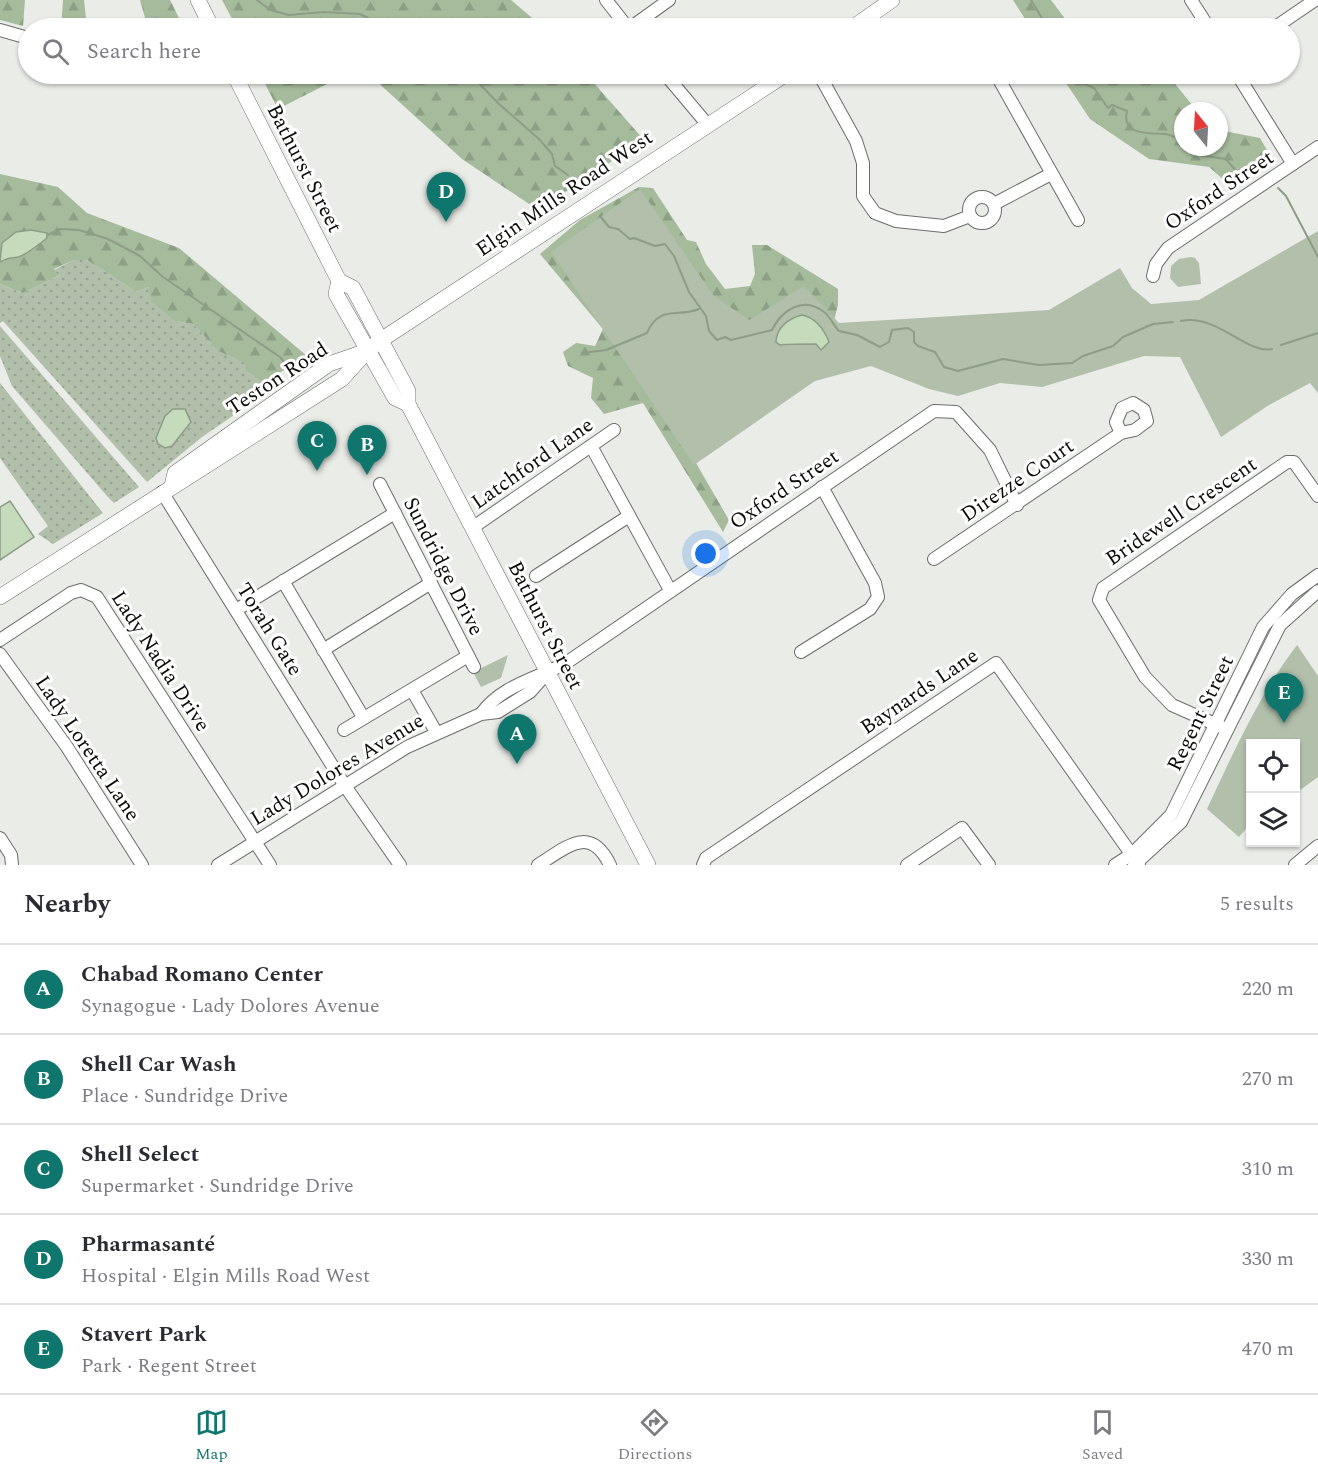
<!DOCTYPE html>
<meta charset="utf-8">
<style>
body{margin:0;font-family:Spectral,serif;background:#f7f7f7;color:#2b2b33}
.controls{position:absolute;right:18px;bottom:18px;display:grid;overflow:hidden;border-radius:0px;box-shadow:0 2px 4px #0004}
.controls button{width:54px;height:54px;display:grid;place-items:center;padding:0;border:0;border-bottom:2px solid #e1e1e2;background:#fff;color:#2b2b33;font:30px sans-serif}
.compass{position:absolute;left:1174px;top:102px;width:54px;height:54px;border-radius:50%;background:#fff;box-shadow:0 2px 4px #0004;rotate:342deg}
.you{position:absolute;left:706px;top:554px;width:21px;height:21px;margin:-15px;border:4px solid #fff;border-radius:50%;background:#1a73e8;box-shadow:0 0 0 9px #1a73e833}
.badge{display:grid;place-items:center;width:39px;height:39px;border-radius:50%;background:#0f766e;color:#fff;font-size:20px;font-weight:700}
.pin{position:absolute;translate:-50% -50px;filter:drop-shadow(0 2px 3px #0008)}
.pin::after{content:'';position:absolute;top:32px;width:21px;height:18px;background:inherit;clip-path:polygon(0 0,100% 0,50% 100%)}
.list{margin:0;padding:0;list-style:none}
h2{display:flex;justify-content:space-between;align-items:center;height:78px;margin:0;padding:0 24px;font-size:26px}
h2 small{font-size:20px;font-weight:400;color:#7c7c81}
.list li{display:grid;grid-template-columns:39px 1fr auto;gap:18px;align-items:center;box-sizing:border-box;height:90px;padding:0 24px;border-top:2px solid #e1e1e2}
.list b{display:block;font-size:22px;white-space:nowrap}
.list p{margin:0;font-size:20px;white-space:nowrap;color:#7c7c81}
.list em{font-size:20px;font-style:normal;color:#7c7c81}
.icon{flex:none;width:33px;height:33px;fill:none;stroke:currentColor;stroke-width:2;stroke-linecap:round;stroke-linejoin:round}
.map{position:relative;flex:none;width:1318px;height:865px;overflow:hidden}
.search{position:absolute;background:#fff;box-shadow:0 2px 4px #0004;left:18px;right:18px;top:18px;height:66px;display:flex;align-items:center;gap:15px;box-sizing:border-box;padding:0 21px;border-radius:33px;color:#7c7c81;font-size:22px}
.sheet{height:528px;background:#fff}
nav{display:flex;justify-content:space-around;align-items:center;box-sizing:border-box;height:84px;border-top:2px solid #e1e1e2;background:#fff;font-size:16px;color:#7c7c81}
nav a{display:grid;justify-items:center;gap:3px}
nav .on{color:#0f766e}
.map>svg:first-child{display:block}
.grass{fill:url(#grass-dots)}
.forest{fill:url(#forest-firs)}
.park{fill:#b1bfab}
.water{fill:#c5dbbb;stroke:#8e9d86;stroke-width:1.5}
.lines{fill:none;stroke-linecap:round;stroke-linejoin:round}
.stream{stroke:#8e9d86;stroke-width:2}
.minor-casing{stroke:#6a6e69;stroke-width:14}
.major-casing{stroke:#6a6e69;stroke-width:16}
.minor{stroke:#fff;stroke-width:12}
.major{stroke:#fff;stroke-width:15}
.labels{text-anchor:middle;stroke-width:6;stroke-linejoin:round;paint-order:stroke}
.street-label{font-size:21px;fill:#0c0d0b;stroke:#fff}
</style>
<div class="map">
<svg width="1318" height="865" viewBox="0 0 1318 865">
<defs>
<pattern id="grass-dots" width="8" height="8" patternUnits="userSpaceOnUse" patternTransform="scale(1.5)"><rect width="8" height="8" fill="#b1bfab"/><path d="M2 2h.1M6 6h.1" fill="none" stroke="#97a392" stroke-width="1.8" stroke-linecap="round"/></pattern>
<pattern id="forest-firs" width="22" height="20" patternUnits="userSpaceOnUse" patternTransform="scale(1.5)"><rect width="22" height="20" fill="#a5bb9c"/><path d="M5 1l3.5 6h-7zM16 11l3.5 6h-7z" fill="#8da085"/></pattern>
</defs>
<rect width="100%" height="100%" fill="#e9ece7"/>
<g class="grass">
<path d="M 74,260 L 87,260 L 136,292 L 149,287 L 175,321 L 193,324 L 218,351 L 246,363 L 246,371 L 263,383 L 266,393 L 202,437 L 147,482 L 3,321 L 0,323 L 0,284 L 23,293 L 58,276 L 54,270 Z"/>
<path d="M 0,326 L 139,487 L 114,503 L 107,496 L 12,386 L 0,356 Z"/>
<path d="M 0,383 L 103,513 L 53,544 L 38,534 L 48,526 L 0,458 Z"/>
</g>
<g class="forest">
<path d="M 0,0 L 25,0 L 23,26 L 0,20 Z"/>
<path d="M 63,0 L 84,0 L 87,28 L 61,28 Z"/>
<path d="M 140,0 L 170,0 L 181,22 L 167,28 L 148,28 Z"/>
<path d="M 222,0 L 511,0 L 544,28 L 237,28 Z"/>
<path d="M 1013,0 L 1051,0 L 1072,28 L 1031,28 Z"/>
<path d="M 260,74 L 586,74 L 644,140 L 538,210 L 462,159 L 374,79 L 337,79 L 278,109 Z"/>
<path d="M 1060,74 L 1167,74 L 1197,111 L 1183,111 L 1183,147 L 1219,147 L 1219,130 L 1260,138 L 1274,162 L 1234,189 L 1209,167 L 1149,159 L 1090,119 Z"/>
<path d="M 0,174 L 58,187 L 87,213 L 179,248 L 307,356 L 263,383 L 246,371 L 245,363 L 218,351 L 193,324 L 175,321 L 151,301 L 149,287 L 136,292 L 87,260 L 74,260 L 54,269 L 58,276 L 23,293 L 0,284 Z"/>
<path d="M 639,187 L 653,188 L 687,240 L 696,242 L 706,264 L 725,289 L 750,286 L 755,274 L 752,245 L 767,245 L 838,289 L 838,305 L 832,328 L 652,387 L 729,520 L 723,532 L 643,403 L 604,414 L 591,398 L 593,378 L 568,366 L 563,352 L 576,343 L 595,346 L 603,329 L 540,254 L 580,220 Z"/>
</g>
<g class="park">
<path d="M 640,189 L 713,295 L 749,320 L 804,286 L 839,323 L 1049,310 L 1120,268 L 1132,288 L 1151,304 L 1199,300 L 1318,231 L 1318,393 L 1310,383 L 1269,405 L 1221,437 L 1180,357 L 1144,356 L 1042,387 L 1000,383 L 958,396 L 929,389 L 871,366 L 815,381 L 694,465 L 551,252 Z"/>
<path d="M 1191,257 L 1195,258 L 1199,263 L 1201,284 L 1178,287 L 1170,278 L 1171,266 L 1179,259 Z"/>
<path d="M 1297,645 L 1318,676 L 1318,777 L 1296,793 L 1296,744 L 1250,744 L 1250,824 L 1239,837 L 1207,809 C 1233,753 1259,695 1297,645 Z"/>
<path d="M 508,655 L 501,678 L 481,687 L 473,672 Z"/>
</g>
<g class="water">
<path d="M 31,230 L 47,233 L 47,238 C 42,242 24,256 18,257 C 10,258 8,258 0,262 L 2,243 L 16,232 Z"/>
<path d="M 802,315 C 816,318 824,329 829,342 L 821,350 L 816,344 C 811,344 782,344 780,345 L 776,342 C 776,328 789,318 802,315 Z"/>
<path d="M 173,409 L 185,409 L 191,422 L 172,446 L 165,448 L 158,444 L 156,438 L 165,416 Z"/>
<path d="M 10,501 L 34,537 L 0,560 L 0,507 Z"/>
</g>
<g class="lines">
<g class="stream">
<path d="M 257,0 L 270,10 L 289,15 L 324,12 L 360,14 L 388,28"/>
<path d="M 1031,0 L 1048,28"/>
<path d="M 470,74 L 499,104 L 539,139 L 552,154 L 555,166 L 568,175"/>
<path d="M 1078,74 L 1083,83 L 1094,88 L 1108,108 L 1112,105 L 1127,111 C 1121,136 1149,133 1166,134 C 1170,135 1178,139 1183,142"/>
<path d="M 1190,147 L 1192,154 L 1226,159 L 1237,172 L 1256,175"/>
<path d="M 1278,188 L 1286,196 L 1318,257"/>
<path d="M 600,216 L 609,227 L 618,229 L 630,239 L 634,238 L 655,246 L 665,244 L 674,256 L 689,292 L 706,316 L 709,331 L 717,340 L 725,337 L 731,340 L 772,330 C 781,311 803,295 824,312 C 829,315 834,326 839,331 L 857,335 L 880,347 L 889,342 L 892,330 L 908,328 L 914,332 L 914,342 L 918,346 L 935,352 L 944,367 L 958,371 L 1003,359 L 1039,365 L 1072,363 L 1083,356 L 1113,346 L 1123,337 L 1153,324 L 1173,322"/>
<path d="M 48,235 L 60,229 L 79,230 L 108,239 L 140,256 L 163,277 L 280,357 L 297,378"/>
<path d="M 1181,321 C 1216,313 1248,355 1272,349"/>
<path d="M 1281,345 L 1318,333"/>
<path d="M 582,353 L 606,350 L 647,333 C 659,304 679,318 699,309"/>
</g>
<g class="minor-casing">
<g id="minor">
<path d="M 606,0 L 628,28"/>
<path d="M 1191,0 L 1209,28"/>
<path d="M 630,28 L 669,0"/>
<path d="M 1274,28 L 1315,0"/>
<path d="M 0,30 L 28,38"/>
<path d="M 665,74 L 707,124"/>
<path d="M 819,74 L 856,141 L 863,163 L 863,196 L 875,213 L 896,221 L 944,226 L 970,216"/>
<path d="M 996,74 L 1078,220"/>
<path d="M 1237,74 L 1293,164"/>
<circle cx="982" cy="210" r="13"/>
<path d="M 994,204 L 1051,174"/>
<path d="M 1153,276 L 1156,264 L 1168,248 L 1318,147"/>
<path d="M 591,446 L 670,590"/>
<path d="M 380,484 L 474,667"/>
<path d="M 162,492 L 345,786 L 400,865"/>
<path d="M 472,528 L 614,430"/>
<path d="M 934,559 L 1121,433 L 1135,430 L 1147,421 L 1144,410 L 1133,403 L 1122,408 L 1116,422 L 1121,433"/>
<path d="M 536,576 L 629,516"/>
<path d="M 283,581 L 363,717"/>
<path d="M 236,610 L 395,513"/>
<path d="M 0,640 L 71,593 L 81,590 L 97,597 L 270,865"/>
<path d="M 323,650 L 431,583"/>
<path d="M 801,652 L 870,609 L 878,597 L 875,583 L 822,487"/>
<path d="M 0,654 L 67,747 L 142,865"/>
<path d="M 412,690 L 436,732"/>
<path d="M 481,714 C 502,685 536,679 566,663 L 934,411 L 956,412 L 990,450 L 1017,505"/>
<path d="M 1226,729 L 1172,705 L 1145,677 L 1099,600 L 1103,588 L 1287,462 L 1294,462 L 1318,496"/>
<path d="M 344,730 L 468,656"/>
<path d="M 0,838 L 11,855 L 12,865"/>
<path d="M 218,865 L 407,747 L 481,714 L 498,712 L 530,692 L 546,674"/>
<path d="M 538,865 C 567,847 590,824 610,865"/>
<path d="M 703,865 L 706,858 L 996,663 L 1139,865"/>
<path d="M 907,865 L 962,828 L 989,865"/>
<path d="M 1115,865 L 1132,854 L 1171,815 L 1263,627 L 1292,594 L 1318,575"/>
<path d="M 1134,865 L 1181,822 L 1280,625 L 1318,591"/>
<path d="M 1295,865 L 1318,846"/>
</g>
</g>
<g class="major-casing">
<g id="major">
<path d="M 198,0 L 212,28"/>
<path d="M 852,28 L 892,0"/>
<path d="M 234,74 L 339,281 L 353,288 L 408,391 L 408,404 L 648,865"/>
<path d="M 339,281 L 336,294 L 395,398 L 408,404"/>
<path d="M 172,486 L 175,473 L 329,364 L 367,351"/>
<path d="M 0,597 L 342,379 L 367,351 L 381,340 L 786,74"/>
</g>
</g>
<use href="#minor" class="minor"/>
<use href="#major" class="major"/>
</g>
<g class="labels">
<g class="street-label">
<text transform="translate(305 168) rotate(63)" y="7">Bathurst Street</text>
<text transform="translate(1219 190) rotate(-34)" y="7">Oxford Street</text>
<text transform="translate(564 193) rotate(-34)" y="7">Elgin Mills Road West</text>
<text transform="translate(277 378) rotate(-33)" y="7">Teston Road</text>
<text transform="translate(532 463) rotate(-35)" y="7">Latchford Lane</text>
<text transform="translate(1017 480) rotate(-34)" y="7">Direzze Court</text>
<text transform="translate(784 489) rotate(-34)" y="7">Oxford Street</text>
<text transform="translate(1181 511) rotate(-34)" y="7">Bridewell Crescent</text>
<text transform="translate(444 566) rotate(63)" y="7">Sundridge Drive</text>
<text transform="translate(546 625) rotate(63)" y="7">Bathurst Street</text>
<text transform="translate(270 629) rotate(58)" y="7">Torah Gate</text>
<text transform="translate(161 661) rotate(57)" y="7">Lady Nadia Drive</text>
<text transform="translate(919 691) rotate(-34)" y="7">Baynards Lane</text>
<text transform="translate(1200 713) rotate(-64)" y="7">Regent Street</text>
<text transform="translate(88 748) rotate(56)" y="7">Lady Loretta Lane</text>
<text transform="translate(337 769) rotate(-31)" y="7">Lady Dolores Avenue</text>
</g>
</g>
</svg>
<div class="controls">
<button><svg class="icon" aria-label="locate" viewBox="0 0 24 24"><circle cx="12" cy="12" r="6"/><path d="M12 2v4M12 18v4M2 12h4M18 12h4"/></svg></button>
<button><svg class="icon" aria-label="layers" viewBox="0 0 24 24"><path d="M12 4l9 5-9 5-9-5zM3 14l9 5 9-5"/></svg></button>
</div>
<svg class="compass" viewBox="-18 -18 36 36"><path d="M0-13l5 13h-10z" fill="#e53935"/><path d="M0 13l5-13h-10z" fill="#7c7c81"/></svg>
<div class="you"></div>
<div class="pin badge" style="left:517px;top:764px">A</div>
<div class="pin badge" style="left:367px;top:475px">B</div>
<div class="pin badge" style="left:317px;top:471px">C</div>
<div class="pin badge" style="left:446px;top:222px">D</div>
<div class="pin badge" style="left:1284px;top:723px">E</div>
<div class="search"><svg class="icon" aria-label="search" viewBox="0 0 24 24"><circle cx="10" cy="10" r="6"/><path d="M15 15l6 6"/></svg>Search here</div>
</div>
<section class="sheet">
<h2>Nearby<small>5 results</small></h2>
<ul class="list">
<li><span class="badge">A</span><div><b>Chabad Romano Center</b><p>Synagogue · Lady Dolores Avenue</p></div><em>220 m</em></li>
<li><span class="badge">B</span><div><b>Shell Car Wash</b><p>Place · Sundridge Drive</p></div><em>270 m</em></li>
<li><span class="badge">C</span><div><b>Shell Select</b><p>Supermarket · Sundridge Drive</p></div><em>310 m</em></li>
<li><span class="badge">D</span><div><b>Pharmasanté</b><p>Hospital · Elgin Mills Road West</p></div><em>330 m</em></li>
<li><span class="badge">E</span><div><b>Stavert Park</b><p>Park · Regent Street</p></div><em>470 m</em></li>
</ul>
</section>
<nav>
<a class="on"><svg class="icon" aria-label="map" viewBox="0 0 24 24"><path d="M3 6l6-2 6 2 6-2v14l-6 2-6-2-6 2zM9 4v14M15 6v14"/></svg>Map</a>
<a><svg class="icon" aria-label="directions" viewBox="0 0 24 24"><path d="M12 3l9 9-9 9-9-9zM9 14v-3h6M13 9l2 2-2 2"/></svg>Directions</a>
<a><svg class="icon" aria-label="saved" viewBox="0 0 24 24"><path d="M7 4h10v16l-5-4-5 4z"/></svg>Saved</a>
</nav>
